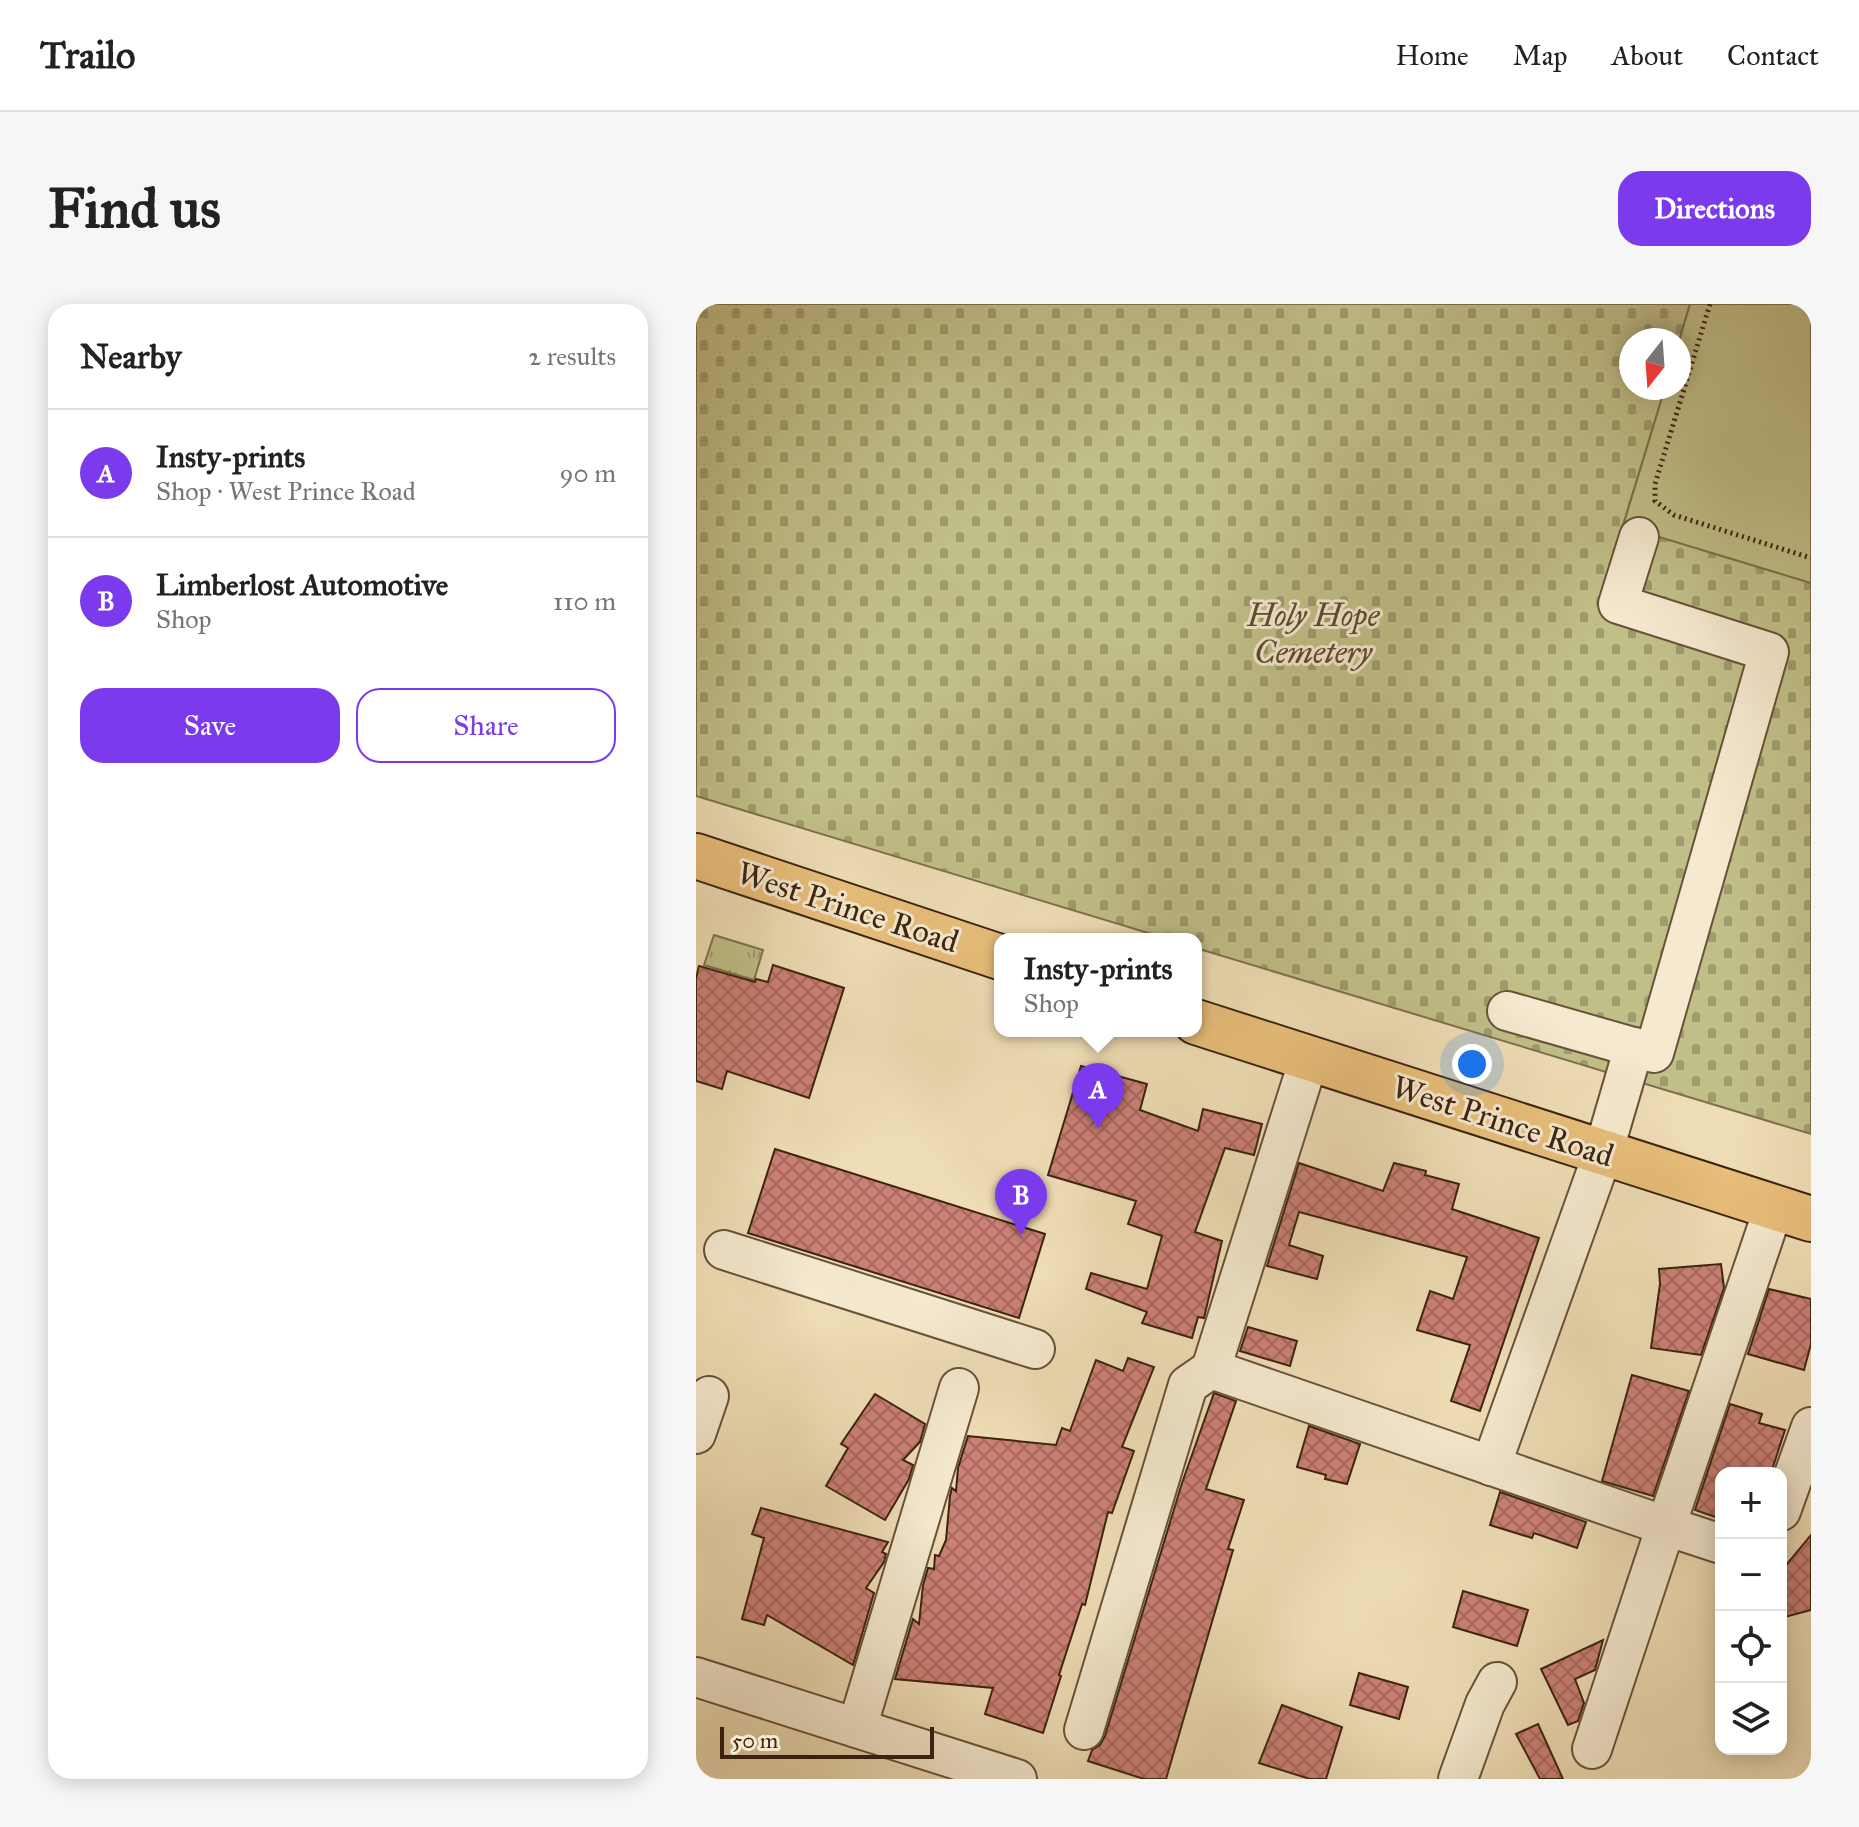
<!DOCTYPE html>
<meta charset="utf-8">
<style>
body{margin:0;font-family:"IM FELL Great Primer",serif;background:#f6f6f6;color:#222}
.controls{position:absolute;right:24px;bottom:24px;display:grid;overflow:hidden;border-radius:16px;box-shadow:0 4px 20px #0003}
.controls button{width:72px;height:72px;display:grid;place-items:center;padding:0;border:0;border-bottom:2px solid #e0e0e0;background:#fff;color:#222;font:40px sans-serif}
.compass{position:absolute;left:923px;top:24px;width:72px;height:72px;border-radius:50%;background:#fff;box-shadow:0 4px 20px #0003;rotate:197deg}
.scale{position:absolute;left:24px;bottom:20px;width:214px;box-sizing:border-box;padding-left:8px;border:4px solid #3b2310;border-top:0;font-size:22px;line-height:28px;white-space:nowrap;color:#3b2310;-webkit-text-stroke:6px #f5e9cf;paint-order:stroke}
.you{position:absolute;left:776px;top:760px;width:28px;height:28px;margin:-20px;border:6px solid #fff;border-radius:50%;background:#1a73e8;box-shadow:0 0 0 12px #1a73e833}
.badge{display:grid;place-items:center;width:52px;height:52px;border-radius:50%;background:#7c3aed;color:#fff;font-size:26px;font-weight:700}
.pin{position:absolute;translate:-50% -66px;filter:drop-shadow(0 2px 4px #0008)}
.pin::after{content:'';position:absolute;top:42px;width:28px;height:24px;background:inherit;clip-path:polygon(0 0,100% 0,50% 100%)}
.popup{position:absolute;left:298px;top:629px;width:208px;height:104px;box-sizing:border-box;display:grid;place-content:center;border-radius:16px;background:#fff;filter:drop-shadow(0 2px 6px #0005);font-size:26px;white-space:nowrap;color:#767676}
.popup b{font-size:30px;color:#222}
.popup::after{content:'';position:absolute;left:50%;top:100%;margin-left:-16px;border:16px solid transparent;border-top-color:#fff}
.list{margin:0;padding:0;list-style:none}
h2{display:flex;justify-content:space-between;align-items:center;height:104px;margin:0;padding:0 32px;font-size:34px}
h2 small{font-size:26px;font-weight:400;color:#767676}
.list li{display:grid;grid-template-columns:52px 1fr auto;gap:24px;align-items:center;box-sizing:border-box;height:128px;padding:0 32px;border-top:2px solid #e0e0e0}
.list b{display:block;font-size:30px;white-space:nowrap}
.list p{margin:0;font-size:26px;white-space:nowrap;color:#767676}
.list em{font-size:26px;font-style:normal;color:#767676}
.actions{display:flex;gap:16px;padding:24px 32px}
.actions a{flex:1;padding:18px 0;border:2px solid #7c3aed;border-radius:24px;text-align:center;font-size:28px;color:#7c3aed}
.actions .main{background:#7c3aed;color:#fff}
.icon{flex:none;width:44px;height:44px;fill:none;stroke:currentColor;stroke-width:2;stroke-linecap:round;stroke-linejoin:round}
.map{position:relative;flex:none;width:1115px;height:1475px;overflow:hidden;border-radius:24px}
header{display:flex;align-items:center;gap:48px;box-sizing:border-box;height:112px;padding:0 40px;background:#fff;border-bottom:2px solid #e0e0e0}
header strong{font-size:38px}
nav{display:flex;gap:44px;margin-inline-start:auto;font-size:28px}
.intro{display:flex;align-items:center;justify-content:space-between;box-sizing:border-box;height:192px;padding:0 48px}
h1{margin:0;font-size:56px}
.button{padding:20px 36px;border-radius:24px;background:#7c3aed;color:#fff;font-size:28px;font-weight:700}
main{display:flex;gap:48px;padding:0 48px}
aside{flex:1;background:#fff;border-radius:24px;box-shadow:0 4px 20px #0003}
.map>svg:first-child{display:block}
.grass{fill:url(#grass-tufts);stroke:#7e714c;stroke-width:2}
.cemetery{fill:url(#cemetery-stones);stroke:#7e714c;stroke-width:2}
.green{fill:#c1bf88;stroke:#7e714c;stroke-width:2}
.building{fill:url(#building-cross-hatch);stroke:#3b2310;stroke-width:2}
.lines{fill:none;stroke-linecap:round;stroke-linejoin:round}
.minor-casing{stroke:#685239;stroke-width:42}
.major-casing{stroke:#3b2310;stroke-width:48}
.path{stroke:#3b2310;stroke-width:5;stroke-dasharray:2 4;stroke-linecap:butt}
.minor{stroke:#f5e9cf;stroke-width:38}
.major{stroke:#e8be7a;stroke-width:44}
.labels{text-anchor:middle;stroke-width:6;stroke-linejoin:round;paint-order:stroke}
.park-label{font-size:32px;font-style:italic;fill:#5c4a2e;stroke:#f5e9cf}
.street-label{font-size:32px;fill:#3b2310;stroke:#f5e9cf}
</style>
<header>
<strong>Trailo</strong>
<nav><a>Home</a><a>Map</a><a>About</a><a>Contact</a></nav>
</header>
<div class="intro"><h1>Find us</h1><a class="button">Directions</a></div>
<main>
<aside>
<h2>Nearby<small>2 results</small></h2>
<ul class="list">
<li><span class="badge">A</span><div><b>Insty-prints</b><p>Shop · West Prince Road</p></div><em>90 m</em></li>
<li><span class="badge">B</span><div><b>Limberlost Automotive</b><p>Shop</p></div><em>110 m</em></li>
</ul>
<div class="actions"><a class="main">Save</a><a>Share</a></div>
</aside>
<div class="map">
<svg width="1115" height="1475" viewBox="0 0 1115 1475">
<defs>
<pattern id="grass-tufts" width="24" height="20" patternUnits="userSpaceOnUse" patternTransform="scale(2)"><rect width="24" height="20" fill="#c1bf88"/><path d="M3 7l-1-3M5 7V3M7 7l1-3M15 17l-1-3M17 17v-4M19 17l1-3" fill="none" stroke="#9e9b6e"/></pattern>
<pattern id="cemetery-stones" width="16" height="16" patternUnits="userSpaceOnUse" patternTransform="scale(2)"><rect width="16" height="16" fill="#c1bf88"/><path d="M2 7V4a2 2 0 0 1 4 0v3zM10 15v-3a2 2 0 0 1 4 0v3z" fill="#9e9b6e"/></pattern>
<pattern id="building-cross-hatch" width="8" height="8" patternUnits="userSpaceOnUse" patternTransform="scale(2)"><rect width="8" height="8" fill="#cc8076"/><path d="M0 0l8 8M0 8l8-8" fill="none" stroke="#a7685f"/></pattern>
</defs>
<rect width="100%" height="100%" fill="#efddb5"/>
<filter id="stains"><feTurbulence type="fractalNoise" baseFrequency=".0025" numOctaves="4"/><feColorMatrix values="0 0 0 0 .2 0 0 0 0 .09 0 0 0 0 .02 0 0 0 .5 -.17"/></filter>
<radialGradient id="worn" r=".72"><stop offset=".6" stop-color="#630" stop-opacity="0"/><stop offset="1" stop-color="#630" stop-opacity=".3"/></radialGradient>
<path class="grass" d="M 18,631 L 67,646 L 58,676 L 8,661 Z"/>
<path class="cemetery" d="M 0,0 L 994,0 L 983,37 L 935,36 L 935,84 L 969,84 L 927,221 L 1115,279 L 1115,830 L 500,644 L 500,635 L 472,635 L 0,492 Z"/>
<path class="green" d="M 994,0 L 1115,0 L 1115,279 L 927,222 L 969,84 L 983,84 L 983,37 Z"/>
<g class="building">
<path d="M 77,661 L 148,684 L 113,794 L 31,767 L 26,785 L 0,777 L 0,674 L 3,662 L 59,678 L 60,675 L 72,678 Z"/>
<path d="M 385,762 L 451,780 L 444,806 L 502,827 L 507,805 L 566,820 L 558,851 L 529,844 L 499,928 L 526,937 L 508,1014 L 502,1013 L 496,1034 L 446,1019 L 451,1008 L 390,985 L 395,969 L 451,985 L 466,932 L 432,920 L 440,897 L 352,871 Z"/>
<path d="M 79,845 L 349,930 L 323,1014 L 52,929 Z"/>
<path d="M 603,859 L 687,887 L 698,859 L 730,867 L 729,871 L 763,880 L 756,905 L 843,934 L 784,1107 L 755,1097 L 774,1041 L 721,1026 L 734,987 L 757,995 L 771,953 L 603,908 L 593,941 L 627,952 L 621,975 L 571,962 Z"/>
<path d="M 1025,960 L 1028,984 L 1005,1051 L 955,1044 L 964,980 L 963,965 Z"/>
<path d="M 1073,985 L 1115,995 L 1115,1040 L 1108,1066 L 1052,1050 Z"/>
<path d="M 552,1023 L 601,1037 L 594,1062 L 544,1047 Z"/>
<path d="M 432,1054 L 458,1063 L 426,1143 L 438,1147 L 416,1209 L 412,1208 L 389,1301 L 386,1300 L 363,1371 L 365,1372 L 347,1429 L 289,1410 L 297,1384 L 199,1375 L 217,1315 L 223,1320 L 227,1281 L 232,1264 L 238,1265 L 239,1251 L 243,1252 L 250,1236 L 254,1192 L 256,1184 L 260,1187 L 262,1164 L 272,1132 L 360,1141 L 366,1124 L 374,1127 L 400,1056 L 427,1067 Z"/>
<path d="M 936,1071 L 993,1087 L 957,1192 L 906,1177 Z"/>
<path d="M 518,1089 L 540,1097 L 510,1185 L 548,1196 L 532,1245 L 537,1246 L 470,1475 L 448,1475 L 392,1457 L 396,1446 L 404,1441 L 409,1432 L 486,1179 Z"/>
<path d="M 179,1090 L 229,1120 L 224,1138 L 207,1156 L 217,1161 L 213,1175 L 189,1216 L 130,1182 L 152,1144 L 145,1140 Z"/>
<path d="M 1034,1100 L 1066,1110 L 1063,1119 L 1089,1126 L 1075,1169 L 1025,1169 L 1025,1215 L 999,1206 Z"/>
<path d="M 613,1122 L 664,1140 L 651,1180 L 629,1175 L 630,1171 L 601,1163 Z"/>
<path d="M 804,1188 L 890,1218 L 881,1244 L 838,1229 L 836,1234 L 794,1221 Z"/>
<path d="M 65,1204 L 192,1238 L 186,1248 L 190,1250 L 188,1258 L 170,1284 L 178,1289 L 157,1361 L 71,1311 L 68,1321 L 46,1315 L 68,1234 L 56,1230 Z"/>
<path d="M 1115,1231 L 1115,1306 L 1085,1314 L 1085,1267 Z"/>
<path d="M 767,1287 L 832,1306 L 821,1342 L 757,1323 Z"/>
<path d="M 907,1336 L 899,1366 L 879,1375 L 888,1399 L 882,1417 L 872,1421 L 845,1365 Z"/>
<path d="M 663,1369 L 712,1383 L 703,1415 L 654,1401 Z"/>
<path d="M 586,1401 L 646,1423 L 630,1475 L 614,1475 L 563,1459 Z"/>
<path d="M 842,1420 L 867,1475 L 844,1475 L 820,1430 Z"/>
</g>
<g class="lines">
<g class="minor-casing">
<g id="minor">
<path d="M 811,707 L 958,749 L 1073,348 L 922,300 L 943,233"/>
<path d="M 28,946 L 339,1045"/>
<path d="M 515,1065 L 613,755"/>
<path d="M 0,1130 L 13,1092"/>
<path d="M 795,1162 L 907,849 L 938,743"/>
<path d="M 1085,1207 L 1115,1123"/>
<path d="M 0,1373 L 321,1475"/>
<path d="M 161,1424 L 263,1084"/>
<path d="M 388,1426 L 492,1081 L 515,1065 L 970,1222 L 1078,903"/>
<path d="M 896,1445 L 970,1222 L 1025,1240"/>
<path d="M 762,1475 L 789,1400 L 801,1378"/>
</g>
</g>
<g class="major-casing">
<g id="major">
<path d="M 0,552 L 304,653"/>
<path d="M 500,718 L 1115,915"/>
</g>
</g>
<path class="path" d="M 1014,0 L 959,180 L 959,197 L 978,211 L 1115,254"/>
<use href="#minor" class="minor"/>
<use href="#major" class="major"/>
</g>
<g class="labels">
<g class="park-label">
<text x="617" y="322">Holy Hope<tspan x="617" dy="37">Cemetery</tspan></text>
</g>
<g class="street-label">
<text transform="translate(152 603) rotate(18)" y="11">West Prince Road</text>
<text transform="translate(807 817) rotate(18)" y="11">West Prince Road</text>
</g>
</g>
<rect width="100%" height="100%" filter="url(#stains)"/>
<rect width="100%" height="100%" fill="url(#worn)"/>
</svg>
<div class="controls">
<button>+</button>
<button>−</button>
<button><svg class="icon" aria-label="locate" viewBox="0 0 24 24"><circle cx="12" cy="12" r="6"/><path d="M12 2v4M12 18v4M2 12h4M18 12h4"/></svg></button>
<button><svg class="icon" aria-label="layers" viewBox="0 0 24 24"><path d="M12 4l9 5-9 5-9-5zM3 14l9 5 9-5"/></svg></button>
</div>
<svg class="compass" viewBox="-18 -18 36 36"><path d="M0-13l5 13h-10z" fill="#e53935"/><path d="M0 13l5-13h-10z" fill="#767676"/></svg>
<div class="scale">50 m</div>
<div class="you"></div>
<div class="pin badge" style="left:402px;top:825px">A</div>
<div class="popup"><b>Insty-prints</b>Shop</div>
<div class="pin badge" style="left:325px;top:931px">B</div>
</div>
</main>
